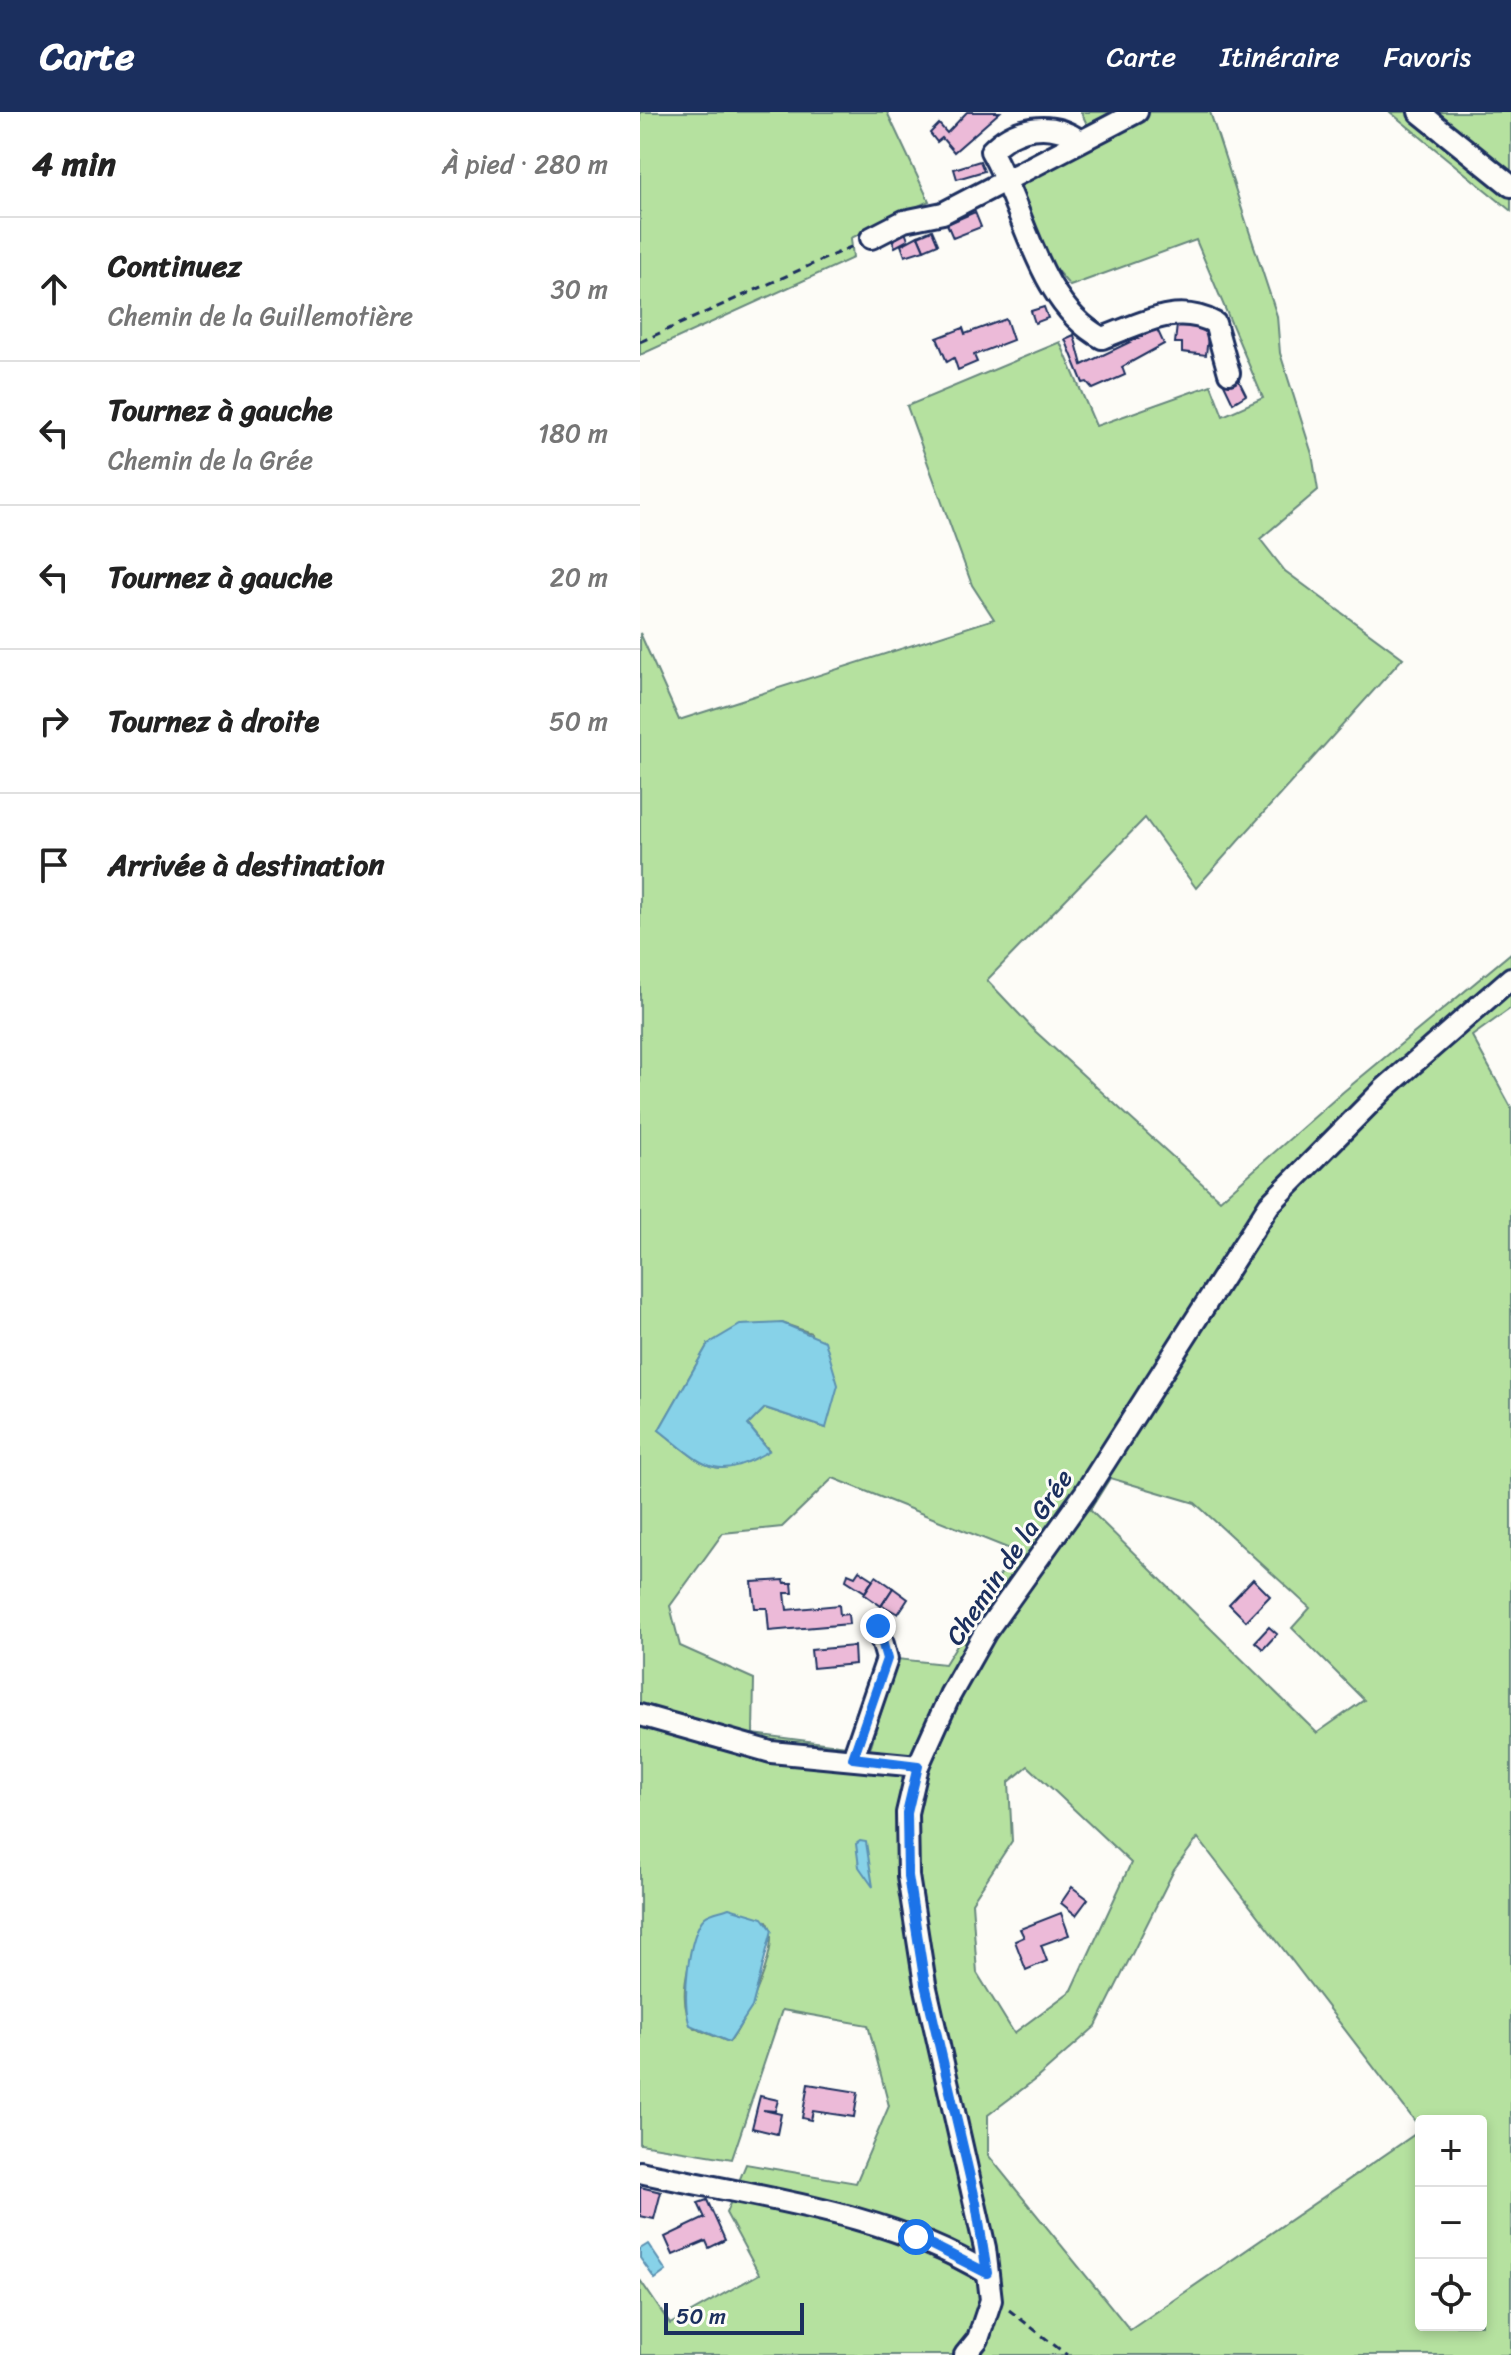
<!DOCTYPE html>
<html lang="fr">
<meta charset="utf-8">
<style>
body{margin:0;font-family:Sriracha,sans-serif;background:#f6f6f6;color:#222}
.controls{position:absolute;right:24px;bottom:24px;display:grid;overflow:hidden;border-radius:8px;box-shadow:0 4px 12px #0003}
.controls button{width:72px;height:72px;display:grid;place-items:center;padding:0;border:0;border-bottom:2px solid #e0e0e0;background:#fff;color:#222;font:40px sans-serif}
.scale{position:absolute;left:24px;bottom:20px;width:140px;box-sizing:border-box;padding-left:8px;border:4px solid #1b2f5e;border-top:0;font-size:22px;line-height:28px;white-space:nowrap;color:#1b2f5e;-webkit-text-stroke:6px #fdfcf7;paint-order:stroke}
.stop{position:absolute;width:24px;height:24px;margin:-18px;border:6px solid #1a73e8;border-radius:50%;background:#fff}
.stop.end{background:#1a73e8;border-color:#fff;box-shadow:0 2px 8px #0008}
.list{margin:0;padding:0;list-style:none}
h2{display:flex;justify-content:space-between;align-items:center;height:104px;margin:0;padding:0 32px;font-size:34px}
h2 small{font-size:26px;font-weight:400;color:#767676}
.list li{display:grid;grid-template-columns:52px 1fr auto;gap:24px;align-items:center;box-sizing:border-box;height:144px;padding:0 32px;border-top:2px solid #e0e0e0}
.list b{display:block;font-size:30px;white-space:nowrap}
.list p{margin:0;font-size:26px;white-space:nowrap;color:#767676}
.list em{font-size:26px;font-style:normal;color:#767676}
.icon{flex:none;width:44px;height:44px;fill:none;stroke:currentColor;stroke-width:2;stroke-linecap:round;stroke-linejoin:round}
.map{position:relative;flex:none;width:871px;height:2243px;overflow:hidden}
header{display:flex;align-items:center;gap:48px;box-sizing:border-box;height:112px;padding:0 40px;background:#1b2f5e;color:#fff}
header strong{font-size:38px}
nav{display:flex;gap:44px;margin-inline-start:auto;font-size:28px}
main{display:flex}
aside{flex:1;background:#fff}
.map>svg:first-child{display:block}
.green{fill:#b5e19f;stroke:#68887e;stroke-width:2;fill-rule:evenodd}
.water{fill:#87d2e8;stroke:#5c91b1;stroke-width:2}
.building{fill:#ecbad8;stroke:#1b2f5e;stroke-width:2}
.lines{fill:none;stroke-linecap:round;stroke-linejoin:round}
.minor-casing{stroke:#1b2f5e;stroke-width:26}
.path{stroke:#1b2f5e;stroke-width:3;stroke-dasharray:8 6;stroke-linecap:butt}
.minor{stroke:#fdfcf7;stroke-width:20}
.route{stroke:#1a73e8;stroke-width:10}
.labels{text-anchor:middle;stroke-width:6;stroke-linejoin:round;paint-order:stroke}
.street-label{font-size:26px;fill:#1b2f5e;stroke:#fdfcf7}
</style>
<header>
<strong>Carte</strong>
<nav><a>Carte</a><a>Itinéraire</a><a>Favoris</a></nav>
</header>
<main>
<aside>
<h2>4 min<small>À pied · 280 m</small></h2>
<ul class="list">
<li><svg class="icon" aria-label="ahead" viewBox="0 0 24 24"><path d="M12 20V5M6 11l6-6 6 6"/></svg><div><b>Continuez</b><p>Chemin de la Guillemotière</p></div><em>30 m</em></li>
<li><svg class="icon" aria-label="left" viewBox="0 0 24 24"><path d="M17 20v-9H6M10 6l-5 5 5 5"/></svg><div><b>Tournez à gauche</b><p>Chemin de la Grée</p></div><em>180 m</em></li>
<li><svg class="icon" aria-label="left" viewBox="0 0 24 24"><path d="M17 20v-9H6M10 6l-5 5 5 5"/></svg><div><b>Tournez à gauche</b></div><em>20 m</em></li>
<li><svg class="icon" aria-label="right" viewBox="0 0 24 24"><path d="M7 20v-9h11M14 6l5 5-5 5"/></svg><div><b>Tournez à droite</b></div><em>50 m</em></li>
<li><svg class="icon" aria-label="arrive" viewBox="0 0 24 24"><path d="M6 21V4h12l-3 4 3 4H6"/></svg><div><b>Arrivée à destination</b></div></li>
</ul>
</aside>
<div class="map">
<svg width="871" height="2243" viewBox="0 0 871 2243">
<rect width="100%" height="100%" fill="#fdfcf7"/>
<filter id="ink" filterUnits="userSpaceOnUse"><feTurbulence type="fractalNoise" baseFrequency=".0125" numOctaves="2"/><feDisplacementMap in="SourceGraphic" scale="16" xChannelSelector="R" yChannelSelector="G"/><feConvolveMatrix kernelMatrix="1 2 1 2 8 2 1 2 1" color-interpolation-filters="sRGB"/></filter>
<g filter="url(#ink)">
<g class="green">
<path d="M 0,0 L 247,0 L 289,89 L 211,126 L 213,146 L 0,243 Z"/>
<path d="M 441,0 L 570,0 L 637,204 L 640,241 L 672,342 L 678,378 L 620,427 L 645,459 L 763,546 L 556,776 L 505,706 L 347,868 L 396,920 L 580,1088 L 703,980 L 871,841 L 871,896 L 832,924 L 871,995 L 871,2243 L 0,2243 L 0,2168 L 30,2212 L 119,2162 L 86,2101 L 106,2052 L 216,2071 L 249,1994 L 228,1913 L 142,1898 L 92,2047 L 0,2032 L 0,521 L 39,608 L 354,507 L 332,473 L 267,294 L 420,230 L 456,314 L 571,273 L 583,304 L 623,286 L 556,128 L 430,174 L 413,154 L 378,73 L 457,33 ZM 142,1211 L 171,1221 L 186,1316 L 125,1296 L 108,1313 L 129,1338 C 73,1371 65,1354 19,1318 L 68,1232 ZM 193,1366 L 375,1439 L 305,1552 L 257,1547 L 230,1637 L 113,1622 L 114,1567 L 40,1534 L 30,1494 L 83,1421 L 142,1415 ZM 470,1366 L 555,1391 L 670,1496 L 652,1516 L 724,1588 L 677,1621 L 450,1398 ZM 388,1654 L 491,1751 L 432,1878 L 374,1921 L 337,1861 L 332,1790 L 372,1729 L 369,1670 ZM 558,1726 L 781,2017 L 781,2009 L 841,2009 L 841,2213 L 781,2213 L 781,2018 L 490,2218 L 348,2043 L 348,2003 L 397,1966 L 456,1914 L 534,1758 ZM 127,1809 C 143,1831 106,1906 92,1927 L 89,1930 L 54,1916 C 35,1891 50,1849 56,1821 Z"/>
<path d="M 750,0 L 871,0 L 871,99 Z"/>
</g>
<g class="water">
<path d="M 142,1211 L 185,1229 L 198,1273 L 186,1316 L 125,1296 L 108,1313 L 129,1339 C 73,1371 65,1354 19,1318 L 68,1232 L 100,1213 Z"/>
<path d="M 220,1729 L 226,1730 L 233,1775 L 219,1755 L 216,1732 Z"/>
<path d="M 89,1796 L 123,1806 L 132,1818 L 112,1895 L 89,1930 L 50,1913 C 41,1893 48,1820 65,1805 C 71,1800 82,1799 89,1796 Z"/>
<path d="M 8,2132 L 26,2159 L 15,2167 L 0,2146 L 0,2137 Z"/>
</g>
<g class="building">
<path d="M 327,0 L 360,0 L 314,40 L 302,26 L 297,30 L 290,21 L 299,12 L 307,21 Z"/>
<path d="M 340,49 L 344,59 L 317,67 L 314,57 Z"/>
<path d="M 335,100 L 341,115 L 313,126 L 307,112 Z"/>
<path d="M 264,117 L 268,128 L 255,135 L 250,123 Z"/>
<path d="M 292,118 L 298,132 L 284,138 L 278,124 Z"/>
<path d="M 278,124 L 284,138 L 265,144 L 261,133 Z"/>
<path d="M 404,195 L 408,206 L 395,211 L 391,199 Z"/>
<path d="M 366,207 L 373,228 L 334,243 L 337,250 L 318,258 L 314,246 L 307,250 L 297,226 L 323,216 L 325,222 Z"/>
<path d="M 537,213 L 569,216 L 566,243 L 542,240 L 542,231 L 535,231 Z"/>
<path d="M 517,217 L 524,232 L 482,255 L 485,263 L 453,277 L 447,270 L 443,271 L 425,227 L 434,223 L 442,253 Z"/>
<path d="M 597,265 L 606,283 L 593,291 L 583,270 Z"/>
<path d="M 219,1458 L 233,1467 L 225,1480 L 206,1468 L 208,1461 L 215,1464 Z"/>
<path d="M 236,1464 L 253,1476 L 241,1494 L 224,1482 Z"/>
<path d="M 613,1467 L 630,1484 L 606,1509 L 589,1492 Z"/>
<path d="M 144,1468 L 145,1471 L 152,1471 L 153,1481 L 145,1481 L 147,1498 L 199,1493 L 200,1503 L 208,1502 L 209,1512 L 129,1519 L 127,1496 L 115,1496 L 112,1470 Z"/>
<path d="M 253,1476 L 268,1487 L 258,1502 L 242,1493 Z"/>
<path d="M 629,1515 L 637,1522 L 623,1537 L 615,1530 Z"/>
<path d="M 214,1534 L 215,1552 L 173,1556 L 171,1538 Z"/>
<path d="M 432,1775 L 448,1787 L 436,1803 L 421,1791 Z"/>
<path d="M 421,1801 L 429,1823 L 401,1833 L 407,1849 L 386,1858 L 375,1829 L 384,1825 L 380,1817 Z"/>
<path d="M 168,1972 L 218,1980 L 214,2005 L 173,1999 L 171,2008 L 162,2006 Z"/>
<path d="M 120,1984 L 138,1988 L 135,1999 L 123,1998 L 141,2002 L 137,2022 L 112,2016 Z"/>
<path d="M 0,2075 L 21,2080 L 14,2107 L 0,2104 Z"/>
<path d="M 67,2088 L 85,2128 L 69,2136 L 66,2129 L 33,2143 L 25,2125 L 65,2106 L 58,2091 Z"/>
</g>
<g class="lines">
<g class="minor-casing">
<g id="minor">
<path d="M 779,0 L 871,74"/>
<path d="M 439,28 C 411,8 375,14 351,39 C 385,98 398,192 462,226 C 501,212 536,190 575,211 L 589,261"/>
<path d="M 231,126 L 264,109 L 303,101 L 497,0"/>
<path d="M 0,1603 L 131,1640 L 278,1654"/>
<path d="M 213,1646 L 247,1547 L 238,1514"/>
<path d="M 0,2060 C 113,2085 248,2100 347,2161"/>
<path d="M 325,2243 L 338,2227 L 351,2188 L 345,2136 L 285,1872 L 268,1764 L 267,1701 L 278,1654 L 310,1583 L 345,1521 L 445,1381 L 629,1093 L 744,977 L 871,866"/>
</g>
</g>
<g class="path">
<path d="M 0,230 L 213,134"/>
<path d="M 369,2198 L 427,2243"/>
</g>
<use href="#minor" class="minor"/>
</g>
</g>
<g class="lines" filter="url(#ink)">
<path class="route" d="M 238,1514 L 247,1547 L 213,1646 L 278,1654 L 267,1701 L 268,1764 L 285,1872 L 336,2091 L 347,2161 L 276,2125"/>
</g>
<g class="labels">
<g class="street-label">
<text transform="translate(369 1445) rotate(-56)" y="9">Chemin de la Grée</text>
</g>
</g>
</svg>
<div class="controls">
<button>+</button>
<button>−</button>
<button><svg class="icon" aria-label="locate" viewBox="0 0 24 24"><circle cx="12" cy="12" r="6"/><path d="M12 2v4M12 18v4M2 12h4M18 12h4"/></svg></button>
</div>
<div class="scale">50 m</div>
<div class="stop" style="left:276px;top:2125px"></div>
<div class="stop end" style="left:238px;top:1514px"></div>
</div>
</main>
